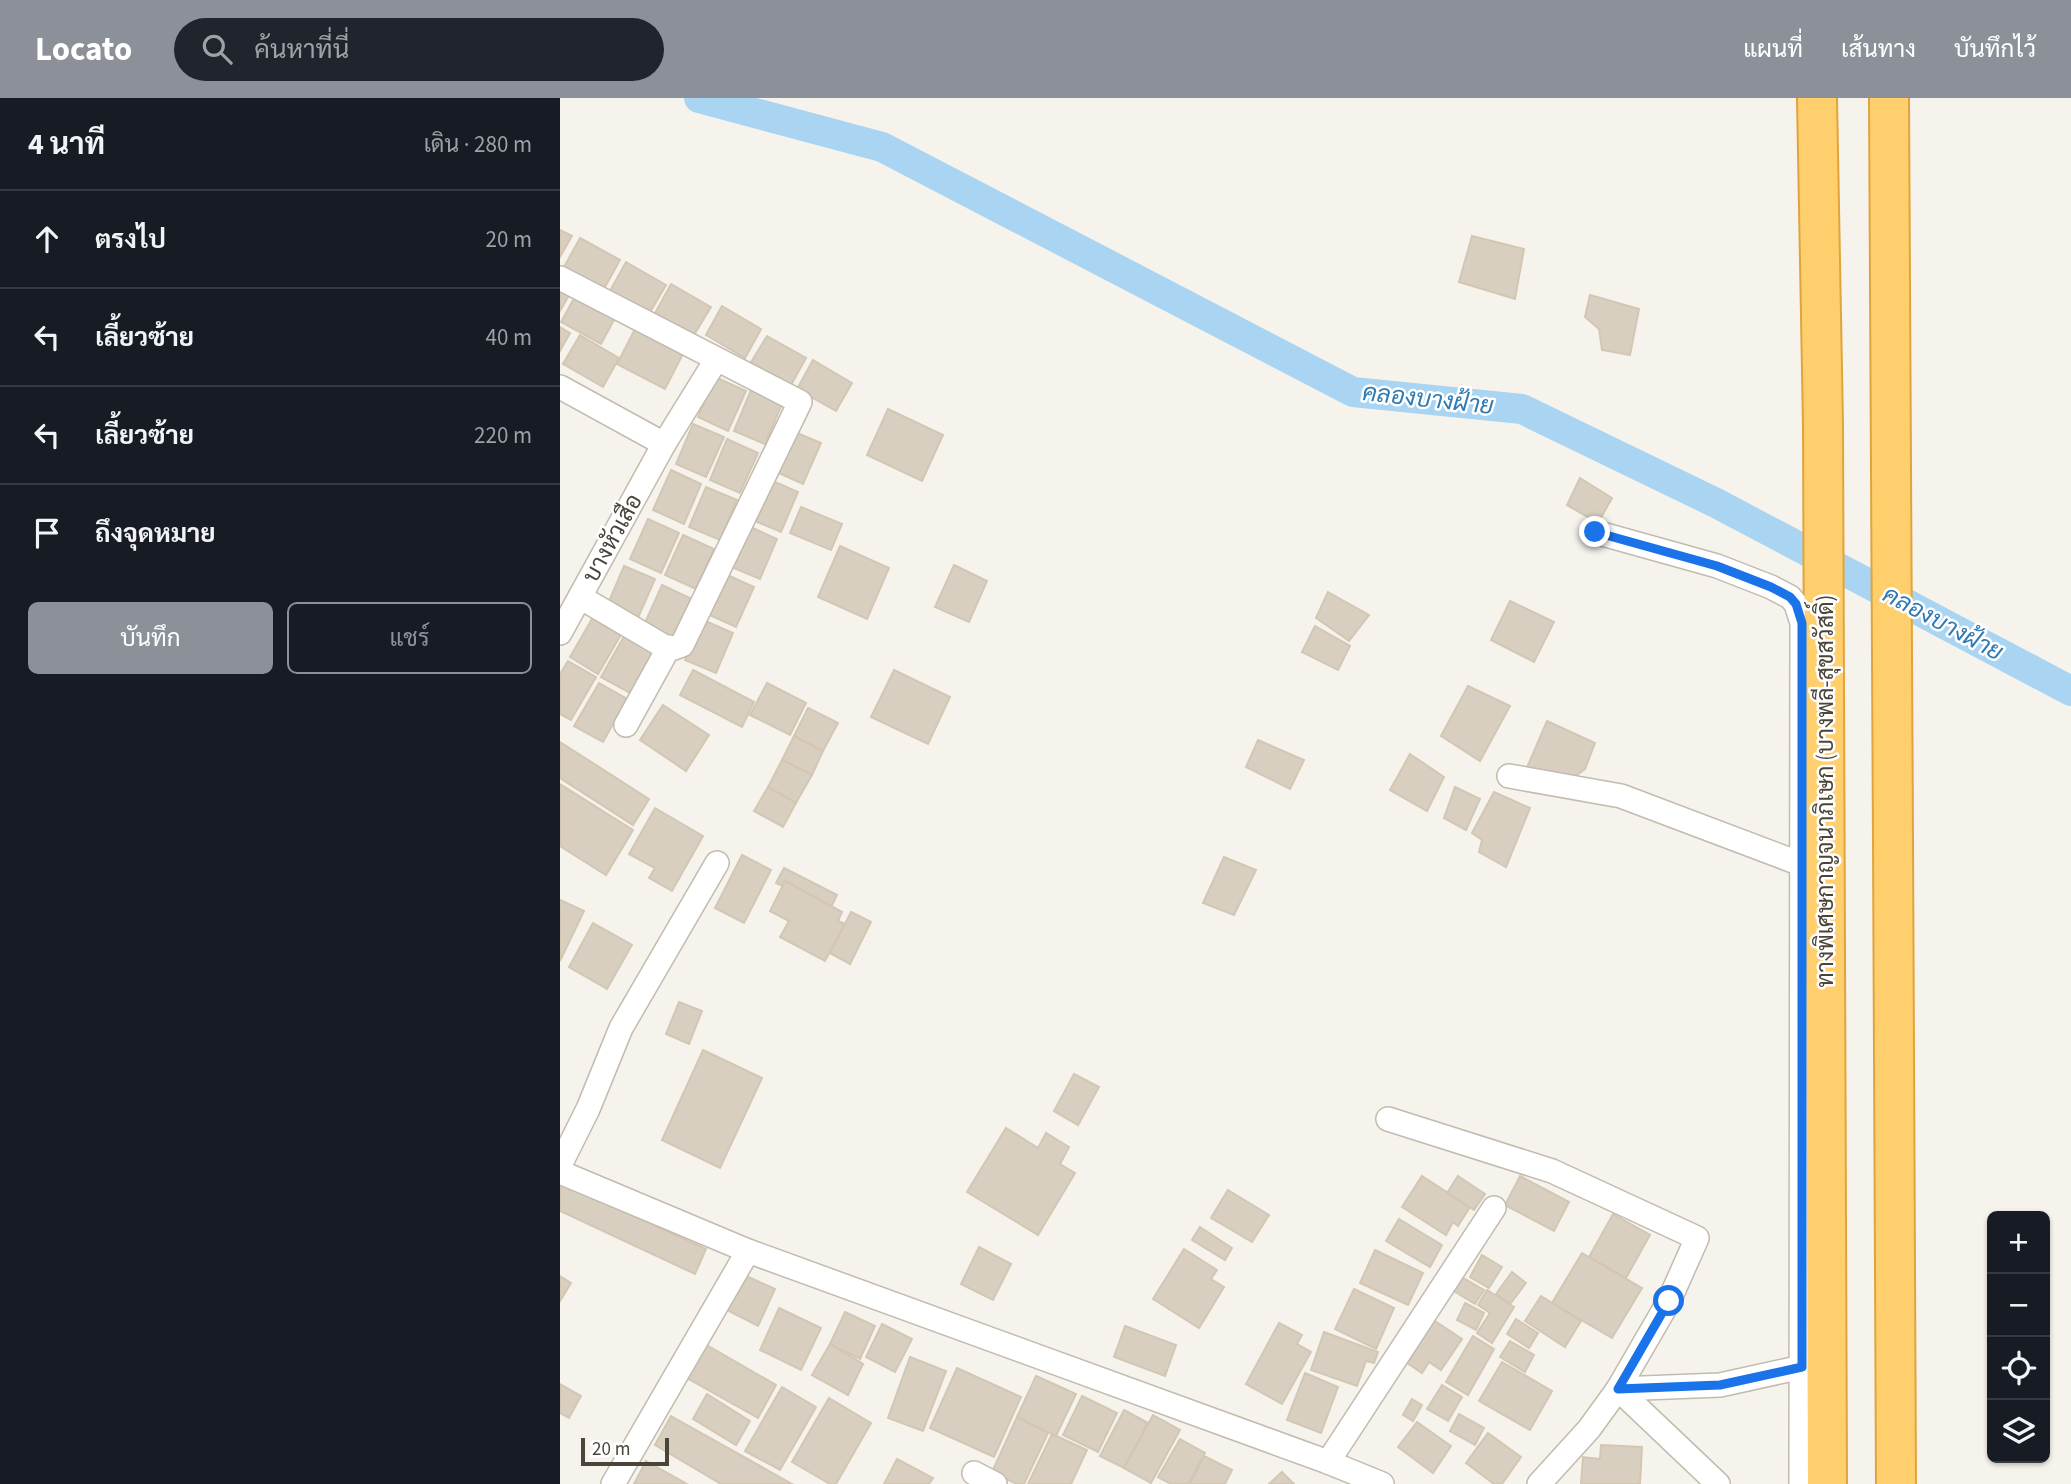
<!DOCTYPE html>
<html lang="th">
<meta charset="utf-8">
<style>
body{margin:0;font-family:"Source Sans 3",Sarabun,sans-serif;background:#20242c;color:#f1f3f6}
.controls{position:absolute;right:21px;bottom:21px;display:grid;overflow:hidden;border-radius:10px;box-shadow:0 2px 5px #0004}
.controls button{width:63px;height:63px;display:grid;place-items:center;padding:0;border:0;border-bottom:2px solid #363941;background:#171b24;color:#f1f3f6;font:35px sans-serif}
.scale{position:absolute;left:21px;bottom:18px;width:88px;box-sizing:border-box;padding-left:7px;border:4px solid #4b4439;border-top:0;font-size:19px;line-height:24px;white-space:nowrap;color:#4b4439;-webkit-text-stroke:5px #fff;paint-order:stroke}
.stop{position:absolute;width:21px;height:21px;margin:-16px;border:5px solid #1a73e8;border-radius:50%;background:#fff}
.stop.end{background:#1a73e8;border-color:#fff;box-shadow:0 2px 7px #0008}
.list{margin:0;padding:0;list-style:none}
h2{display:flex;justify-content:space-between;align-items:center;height:91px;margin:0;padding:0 28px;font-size:30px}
h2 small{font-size:23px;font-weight:400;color:#9ea1a6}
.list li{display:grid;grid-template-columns:46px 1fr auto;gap:21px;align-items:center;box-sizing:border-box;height:98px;padding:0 28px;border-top:2px solid #363941}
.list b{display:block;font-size:26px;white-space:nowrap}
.list em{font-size:23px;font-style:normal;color:#9ea1a6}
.actions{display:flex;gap:14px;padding:21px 28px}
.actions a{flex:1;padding:16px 0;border:2px solid #8c9099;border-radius:10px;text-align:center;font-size:24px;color:#8c9099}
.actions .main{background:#8c9099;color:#fff}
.icon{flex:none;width:38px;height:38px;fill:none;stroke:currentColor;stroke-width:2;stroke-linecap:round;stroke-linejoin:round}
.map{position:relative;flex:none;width:1511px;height:1386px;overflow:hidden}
header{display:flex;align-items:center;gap:42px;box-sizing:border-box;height:98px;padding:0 35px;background:#8c9099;color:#fff}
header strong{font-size:33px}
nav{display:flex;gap:38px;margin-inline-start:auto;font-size:24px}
.search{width:490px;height:63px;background:#20242c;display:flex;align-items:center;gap:18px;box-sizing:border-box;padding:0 24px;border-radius:38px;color:#9ea1a6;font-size:26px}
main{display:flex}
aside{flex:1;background:#171b24}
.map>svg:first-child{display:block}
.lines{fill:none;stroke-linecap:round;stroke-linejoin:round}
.canal{stroke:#a9d4f2;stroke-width:30}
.building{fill:#d8cfc1;stroke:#d3c7b4;stroke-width:2}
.street-casing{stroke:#c2bbae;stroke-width:26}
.highway-casing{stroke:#e0a43c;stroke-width:42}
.street{stroke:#fff;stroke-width:23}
.highway{stroke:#ffcf6e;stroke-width:38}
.route{stroke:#1a73e8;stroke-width:9}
.labels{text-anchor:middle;stroke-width:5;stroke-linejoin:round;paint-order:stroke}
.street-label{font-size:23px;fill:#4b4439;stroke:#fff}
.water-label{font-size:24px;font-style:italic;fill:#2e7ab2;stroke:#fff}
</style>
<header>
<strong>Locato</strong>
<div class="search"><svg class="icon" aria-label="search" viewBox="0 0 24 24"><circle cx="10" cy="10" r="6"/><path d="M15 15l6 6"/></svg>ค้นหาที่นี่</div>
<nav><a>แผนที่</a><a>เส้นทาง</a><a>บันทึกไว้</a></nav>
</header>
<main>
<aside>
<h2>4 นาที<small>เดิน · 280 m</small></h2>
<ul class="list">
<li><svg class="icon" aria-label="ahead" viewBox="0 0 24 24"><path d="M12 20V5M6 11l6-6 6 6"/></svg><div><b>ตรงไป</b></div><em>20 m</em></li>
<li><svg class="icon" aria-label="left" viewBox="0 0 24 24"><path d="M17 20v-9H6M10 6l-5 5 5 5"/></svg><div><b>เลี้ยวซ้าย</b></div><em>40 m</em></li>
<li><svg class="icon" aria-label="left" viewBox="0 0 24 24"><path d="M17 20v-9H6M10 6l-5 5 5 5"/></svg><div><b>เลี้ยวซ้าย</b></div><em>220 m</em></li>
<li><svg class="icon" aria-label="arrive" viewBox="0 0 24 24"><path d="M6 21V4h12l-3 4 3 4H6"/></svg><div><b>ถึงจุดหมาย</b></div></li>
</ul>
<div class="actions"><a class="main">บันทึก</a><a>แชร์</a></div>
</aside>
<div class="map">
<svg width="1511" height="1386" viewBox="0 0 1511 1386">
<rect width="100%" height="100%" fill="#f6f3ec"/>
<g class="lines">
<path class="canal" d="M 139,0 L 322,49 L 793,294 L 962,311 L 1156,405 L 1511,593"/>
</g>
<g class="building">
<path d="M 0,132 L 12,138 L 0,159 Z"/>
<path d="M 912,138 L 964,151 L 955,201 L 899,184 Z"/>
<path d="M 20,140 L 60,162 L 44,191 L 4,169 Z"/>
<path d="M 66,164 L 106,187 L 89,216 L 50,193 Z"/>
<path d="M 111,186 L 151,209 L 134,237 L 95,215 Z"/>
<path d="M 0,188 L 11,194 L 0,213 Z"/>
<path d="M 17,195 L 56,218 L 41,246 L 1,224 Z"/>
<path d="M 1030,197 L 1079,211 L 1070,257 L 1042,252 L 1039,231 L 1025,219 Z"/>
<path d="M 162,208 L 201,231 L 185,260 L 146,237 Z"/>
<path d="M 0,229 L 10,235 L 0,253 Z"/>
<path d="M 76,229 L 124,254 L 105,291 L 57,266 Z"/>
<path d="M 20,237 L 59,260 L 43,289 L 3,266 Z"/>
<path d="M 207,238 L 246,260 L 230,289 L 190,266 Z"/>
<path d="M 253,262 L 292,285 L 276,313 L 237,291 Z"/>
<path d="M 155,279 L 186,293 L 168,333 L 138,319 Z"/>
<path d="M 191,292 L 222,306 L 205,346 L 174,333 Z"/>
<path d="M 328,311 L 383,337 L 362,383 L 307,357 Z"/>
<path d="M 133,326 L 164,339 L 146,379 L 116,366 Z"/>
<path d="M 230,332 L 261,345 L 243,386 L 212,372 Z"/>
<path d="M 167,341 L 198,355 L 180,395 L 150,382 Z"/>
<path d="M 111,372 L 141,386 L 124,426 L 93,412 Z"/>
<path d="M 1020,380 L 1052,400 L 1038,425 L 1007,407 Z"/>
<path d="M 208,381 L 238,394 L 221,434 L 190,421 Z"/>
<path d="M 146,389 L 177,402 L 160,442 L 129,429 Z"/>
<path d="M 241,409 L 282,426 L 271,452 L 230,435 Z"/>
<path d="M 88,421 L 119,435 L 101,475 L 70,461 Z"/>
<path d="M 186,427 L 217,441 L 200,481 L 169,468 Z"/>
<path d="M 123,437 L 154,451 L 136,491 L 105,477 Z"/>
<path d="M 280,448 L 329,470 L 307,521 L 258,499 Z"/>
<path d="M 394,467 L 427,483 L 409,524 L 375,509 Z"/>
<path d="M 64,468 L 95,481 L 77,522 L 47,508 Z"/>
<path d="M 163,475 L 194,489 L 176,529 L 145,515 Z"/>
<path d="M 102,487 L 132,501 L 115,541 L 84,527 Z"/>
<path d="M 768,494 L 809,517 L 789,543 L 756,520 Z"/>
<path d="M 950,503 L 994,524 L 974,564 L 931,542 Z"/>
<path d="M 35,516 L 63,533 L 38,576 L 10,559 Z"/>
<path d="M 143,522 L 173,535 L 156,575 L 125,562 Z"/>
<path d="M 755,528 L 790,548 L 778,572 L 742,554 Z"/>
<path d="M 66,535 L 94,552 L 70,595 L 41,579 Z"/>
<path d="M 8,563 L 36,579 L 11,622 L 0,616 L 0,576 Z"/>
<path d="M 133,572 L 194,604 L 182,629 L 120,597 Z"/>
<path d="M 334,572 L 390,599 L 368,646 L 311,619 Z"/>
<path d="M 39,585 L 67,601 L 43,644 L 14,628 Z"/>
<path d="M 207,585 L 246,605 L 230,637 L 190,617 Z"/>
<path d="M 908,588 L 950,608 L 920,663 L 881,638 Z"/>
<path d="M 103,607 L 149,637 L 126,673 L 80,642 Z"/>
<path d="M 248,610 L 278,625 L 263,653 L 234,638 Z"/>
<path d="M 987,623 L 1035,645 L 1025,671 L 1006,685 L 965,674 Z"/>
<path d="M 234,638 L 263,653 L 252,677 L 222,662 Z"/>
<path d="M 698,642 L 744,662 L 730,691 L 686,669 Z"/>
<path d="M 0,644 L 89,701 L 73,727 L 0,680 Z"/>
<path d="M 850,656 L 884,679 L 867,713 L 830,692 Z"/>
<path d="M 222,662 L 252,677 L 236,705 L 208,689 Z"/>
<path d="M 0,686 L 73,732 L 46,777 L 0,748 Z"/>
<path d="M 208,689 L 236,705 L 223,729 L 194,713 Z"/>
<path d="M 895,689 L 920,701 L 906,732 L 884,720 Z"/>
<path d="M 934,694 L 970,710 L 946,769 L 919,754 L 922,742 L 912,735 Z"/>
<path d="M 95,710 L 143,738 L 112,793 L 89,780 L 95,770 L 69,756 Z"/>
<path d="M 182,757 L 211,772 L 184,825 L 155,810 Z"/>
<path d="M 664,759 L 696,772 L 674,817 L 643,805 Z"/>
<path d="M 224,770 L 277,797 L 271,809 L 225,783 L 223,788 L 216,785 Z"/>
<path d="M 225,783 L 282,814 L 278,823 L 285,826 L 265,863 L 220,839 L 229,823 L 210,813 Z"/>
<path d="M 0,802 L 24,813 L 0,863 Z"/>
<path d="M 291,814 L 311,824 L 290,866 L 270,855 Z"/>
<path d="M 33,825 L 72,847 L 47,891 L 9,869 Z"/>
<path d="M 119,904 L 142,913 L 129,946 L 106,936 Z"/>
<path d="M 143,952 L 202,980 L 160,1070 L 102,1042 Z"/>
<path d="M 514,976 L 539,989 L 518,1027 L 494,1013 Z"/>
<path d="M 446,1030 L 478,1050 L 486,1035 L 509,1049 L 500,1066 L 515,1075 L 478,1137 L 407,1094 Z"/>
<path d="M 862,1078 L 910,1109 L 898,1128 L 893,1124 L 886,1137 L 842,1109 Z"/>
<path d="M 898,1078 L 925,1096 L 914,1112 L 887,1095 Z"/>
<path d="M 960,1078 L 1009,1104 L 994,1133 L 945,1107 Z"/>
<path d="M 3,1085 L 146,1151 L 135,1176 L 0,1113 L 0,1091 Z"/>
<path d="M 668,1092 L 709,1117 L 692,1144 L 651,1120 Z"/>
<path d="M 1053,1116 L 1090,1137 L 1066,1180 L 1029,1159 Z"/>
<path d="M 839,1121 L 882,1147 L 870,1169 L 826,1143 Z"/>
<path d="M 640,1129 L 672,1150 L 665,1162 L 632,1142 Z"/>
<path d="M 419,1149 L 451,1166 L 433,1202 L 401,1186 Z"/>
<path d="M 624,1151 L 657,1172 L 651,1181 L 664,1189 L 639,1230 L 593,1201 Z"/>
<path d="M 815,1152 L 863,1175 L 848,1207 L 800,1185 Z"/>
<path d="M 1022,1155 L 1082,1190 L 1052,1240 L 992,1205 Z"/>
<path d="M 922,1157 L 942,1169 L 929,1190 L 910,1179 Z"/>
<path d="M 952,1174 L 966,1185 L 950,1206 L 936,1196 Z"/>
<path d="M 184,1177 L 215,1191 L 198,1228 L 167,1212 Z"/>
<path d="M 0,1178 L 11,1185 L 0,1203 Z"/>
<path d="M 900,1178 L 924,1192 L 915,1206 L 892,1192 Z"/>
<path d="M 794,1191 L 834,1210 L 816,1251 L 775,1231 Z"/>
<path d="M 927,1192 L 954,1209 L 932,1245 L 917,1235 L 930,1215 L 918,1207 Z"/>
<path d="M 981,1198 L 1021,1223 L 1005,1249 L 965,1223 Z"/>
<path d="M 905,1205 L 924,1215 L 916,1232 L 897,1222 Z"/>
<path d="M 219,1210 L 261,1230 L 241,1272 L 200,1252 Z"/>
<path d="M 285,1214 L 315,1228 L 300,1261 L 270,1246 Z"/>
<path d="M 869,1219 L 902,1241 L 881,1272 L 869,1264 L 862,1275 L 841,1261 Z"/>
<path d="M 956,1221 L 978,1235 L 969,1250 L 947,1236 Z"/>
<path d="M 719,1225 L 742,1237 L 737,1246 L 751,1254 L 722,1306 L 686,1286 Z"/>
<path d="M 322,1226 L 352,1241 L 335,1274 L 306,1259 Z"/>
<path d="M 565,1228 L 616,1247 L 605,1278 L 554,1259 Z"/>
<path d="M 764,1234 L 818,1254 L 814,1265 L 806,1263 L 797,1288 L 751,1272 Z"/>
<path d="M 913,1238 L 934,1251 L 908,1297 L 886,1284 Z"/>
<path d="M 950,1243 L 974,1257 L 965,1274 L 940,1259 Z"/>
<path d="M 145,1246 L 216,1287 L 198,1320 L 127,1280 Z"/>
<path d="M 270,1246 L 303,1266 L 288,1297 L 252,1277 Z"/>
<path d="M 350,1259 L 386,1273 L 363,1333 L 328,1320 Z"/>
<path d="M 942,1264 L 992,1293 L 970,1332 L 919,1303 Z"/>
<path d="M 397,1270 L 461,1299 L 434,1359 L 370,1330 Z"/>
<path d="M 745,1275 L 778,1289 L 761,1335 L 727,1322 Z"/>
<path d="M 476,1278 L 516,1296 L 496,1338 L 457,1319 Z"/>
<path d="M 0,1286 L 21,1298 L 9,1320 L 0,1315 Z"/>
<path d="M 882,1287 L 902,1299 L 888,1323 L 867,1311 Z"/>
<path d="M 222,1289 L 256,1309 L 220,1372 L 185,1353 Z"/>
<path d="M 147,1296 L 190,1323 L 176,1347 L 133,1321 Z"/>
<path d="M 522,1298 L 557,1315 L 538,1354 L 503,1337 Z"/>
<path d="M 269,1300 L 311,1325 L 276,1386 L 270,1386 L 232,1364 Z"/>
<path d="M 852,1301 L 862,1307 L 853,1323 L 843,1317 Z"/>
<path d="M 564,1312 L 588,1325 L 564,1370 L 540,1358 Z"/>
<path d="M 899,1316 L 924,1330 L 915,1347 L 890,1333 Z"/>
<path d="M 593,1317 L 620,1332 L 591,1385 L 564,1370 Z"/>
<path d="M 111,1318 L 232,1386 L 161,1386 L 95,1347 Z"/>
<path d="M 457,1319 L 488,1335 L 464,1386 L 457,1386 L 432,1374 Z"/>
<path d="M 857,1324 L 891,1348 L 873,1375 L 838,1349 Z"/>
<path d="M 928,1335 L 961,1359 L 942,1386 L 934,1386 L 906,1365 Z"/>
<path d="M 492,1336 L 527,1352 L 511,1386 L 468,1386 Z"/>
<path d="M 620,1341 L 645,1355 L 628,1386 L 611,1386 L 598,1379 Z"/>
<path d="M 1041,1347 L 1082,1349 L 1080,1386 L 1021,1386 L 1023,1359 L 1040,1361 Z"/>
<path d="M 644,1358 L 672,1372 L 665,1386 L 630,1386 Z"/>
<path d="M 337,1361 L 373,1380 L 369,1386 L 324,1386 Z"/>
<path d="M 86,1363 L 127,1386 L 74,1386 Z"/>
<path d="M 722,1374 L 734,1386 L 709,1386 Z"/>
</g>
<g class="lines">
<g class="street-casing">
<g id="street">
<path d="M 0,180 L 240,304 L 122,547 L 114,550 L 105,549 L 20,499"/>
<path d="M 0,289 L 104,346"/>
<path d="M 1035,434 L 1157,468 L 1211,489 L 1230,499 L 1236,506 L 1242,525 L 1241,1386"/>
<path d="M 0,535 L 104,346 L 156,262"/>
<path d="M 66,627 L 109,549"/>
<path d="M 949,678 L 1061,698 L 1241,766"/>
<path d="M 828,1021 L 992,1073 L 1137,1140 L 1109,1203 L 1058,1291 L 1158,1386"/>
<path d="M 0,1067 L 28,1011 L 61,930 L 157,765"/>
<path d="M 0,1074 L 188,1153 L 768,1364 L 822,1386"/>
<path d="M 768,1364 L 934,1110"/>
<path d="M 414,1375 L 435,1386"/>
<path d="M 53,1386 L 188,1153"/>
<path d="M 979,1386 L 1029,1331 L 1058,1291 L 1160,1287 L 1242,1269"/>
</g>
</g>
<g class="highway-casing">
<g id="highway">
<path d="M 1257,0 L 1263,327 L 1267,1386"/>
<path d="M 1329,0 C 1334,462 1332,924 1336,1386"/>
</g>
</g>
<use href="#street" class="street"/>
<use href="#highway" class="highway"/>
</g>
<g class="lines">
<path class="route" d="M 1035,434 L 1157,468 L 1211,489 L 1230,499 L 1236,506 L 1242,525 L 1242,1269 L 1160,1287 L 1058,1291 L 1109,1203"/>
</g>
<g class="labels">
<g class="street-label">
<text transform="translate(52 440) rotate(-61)" y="8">บางหัวเสือ</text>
<text transform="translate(1265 693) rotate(-90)" y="8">ทางพิเศษกาญจนาภิเษก (บางพลี-สุขสวัสดิ์)</text>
</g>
<g class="water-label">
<text transform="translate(868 301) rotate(6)" y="8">คลองบางฝ้าย</text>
<text transform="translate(1383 525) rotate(28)" y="8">คลองบางฝ้าย</text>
</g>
</g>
</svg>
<div class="controls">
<button>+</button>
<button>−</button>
<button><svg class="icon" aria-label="locate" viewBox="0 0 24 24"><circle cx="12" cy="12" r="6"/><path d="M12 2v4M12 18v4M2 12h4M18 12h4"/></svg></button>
<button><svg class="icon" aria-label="layers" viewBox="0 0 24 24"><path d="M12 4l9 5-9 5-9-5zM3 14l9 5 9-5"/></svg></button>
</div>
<div class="scale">20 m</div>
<div class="stop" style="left:1109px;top:1203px"></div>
<div class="stop end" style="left:1035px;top:434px"></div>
</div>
</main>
